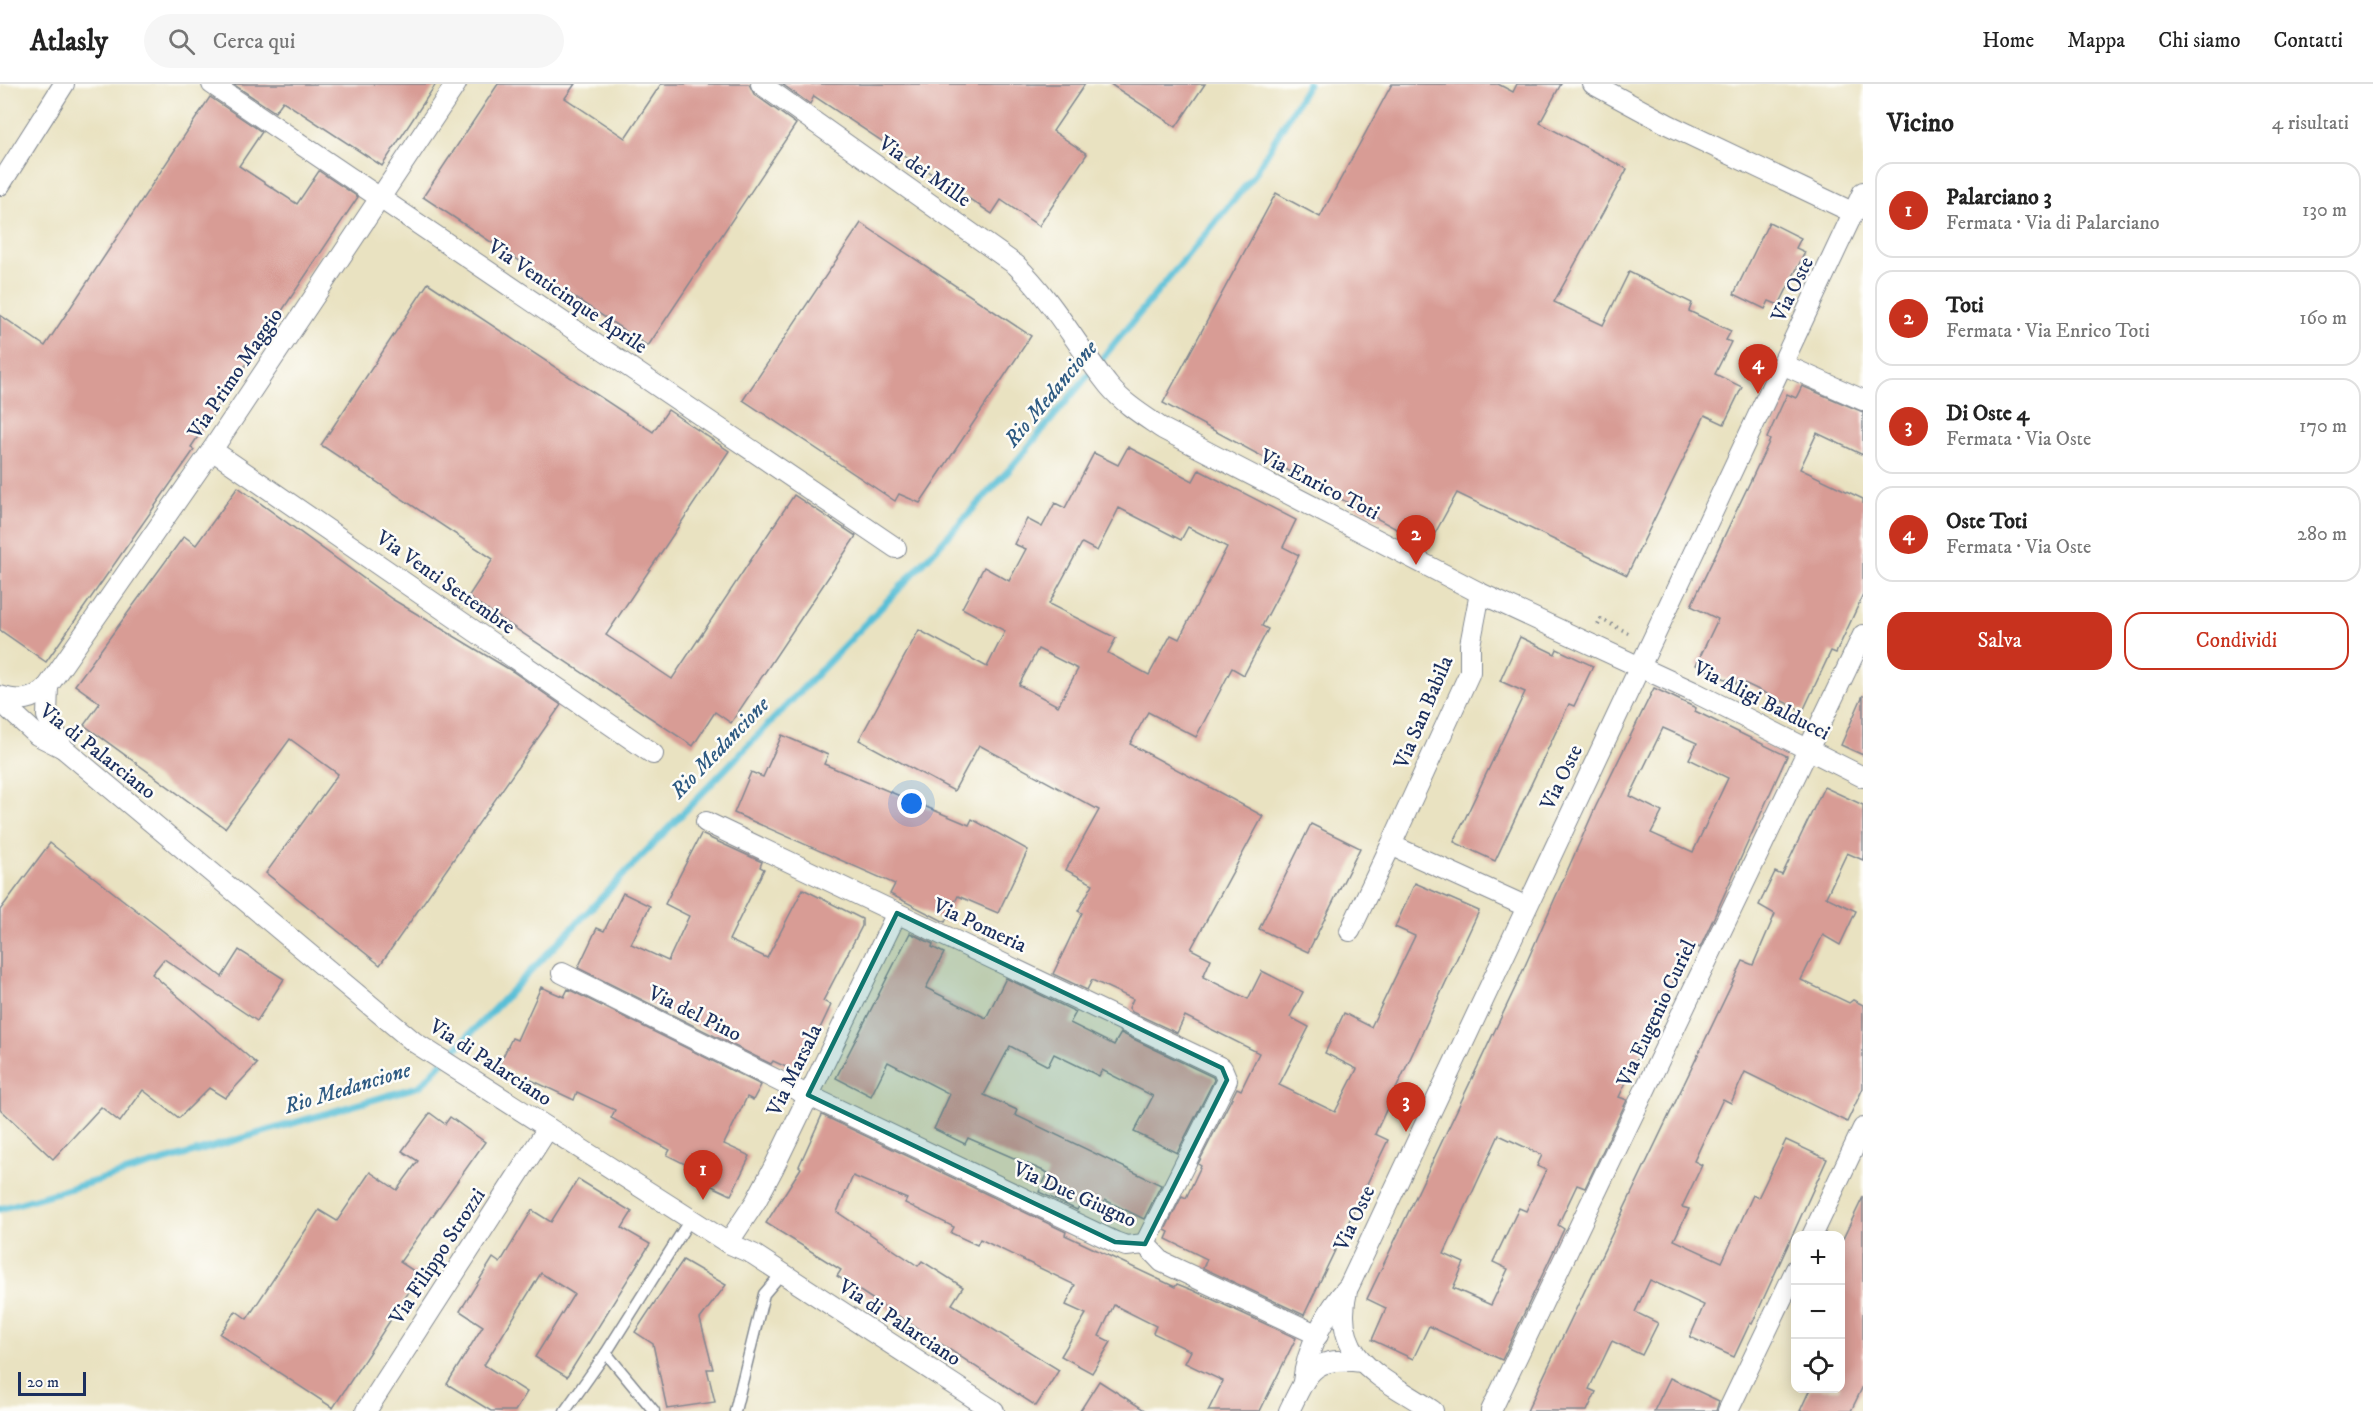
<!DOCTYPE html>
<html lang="it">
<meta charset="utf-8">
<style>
body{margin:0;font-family:"IM FELL DW Pica",serif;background:#f6f6f6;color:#222}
.controls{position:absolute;right:18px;bottom:18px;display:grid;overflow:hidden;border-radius:12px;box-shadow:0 3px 15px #0003}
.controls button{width:54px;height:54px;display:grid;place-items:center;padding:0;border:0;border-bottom:2px solid #e0e0e0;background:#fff;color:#222;font:30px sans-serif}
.scale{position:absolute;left:18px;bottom:15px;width:68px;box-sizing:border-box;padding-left:6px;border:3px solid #1b2f5e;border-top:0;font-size:16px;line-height:21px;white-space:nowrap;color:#1b2f5e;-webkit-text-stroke:4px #fdfcf7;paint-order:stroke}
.you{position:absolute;left:912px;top:720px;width:21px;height:21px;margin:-15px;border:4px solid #fff;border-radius:50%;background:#1a73e8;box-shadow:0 0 0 9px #1a73e833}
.badge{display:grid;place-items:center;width:39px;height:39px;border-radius:50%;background:#c8321e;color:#fff;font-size:20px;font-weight:700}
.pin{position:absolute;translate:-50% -50px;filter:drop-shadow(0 2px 3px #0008)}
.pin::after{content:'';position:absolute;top:32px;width:21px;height:18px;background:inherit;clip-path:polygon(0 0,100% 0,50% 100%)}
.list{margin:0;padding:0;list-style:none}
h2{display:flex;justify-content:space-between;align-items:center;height:78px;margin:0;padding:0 24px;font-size:26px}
h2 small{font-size:20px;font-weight:400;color:#767676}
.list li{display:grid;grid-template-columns:39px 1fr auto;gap:18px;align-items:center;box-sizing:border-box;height:96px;margin:0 12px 12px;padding:0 12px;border:2px solid #e0e0e0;border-radius:18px}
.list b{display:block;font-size:22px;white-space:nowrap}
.list p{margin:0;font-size:20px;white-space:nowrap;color:#767676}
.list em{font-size:20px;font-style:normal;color:#767676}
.actions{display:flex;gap:12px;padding:18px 24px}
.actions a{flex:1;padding:14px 0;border:2px solid #c8321e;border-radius:18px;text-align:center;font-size:21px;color:#c8321e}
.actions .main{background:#c8321e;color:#fff}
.icon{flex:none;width:33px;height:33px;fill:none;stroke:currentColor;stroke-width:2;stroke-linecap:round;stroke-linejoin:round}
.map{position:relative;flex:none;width:1863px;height:1327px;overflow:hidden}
header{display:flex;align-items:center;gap:36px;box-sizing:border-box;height:84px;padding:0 30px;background:#fff;border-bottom:2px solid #e0e0e0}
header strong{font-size:28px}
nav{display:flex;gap:33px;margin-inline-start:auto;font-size:21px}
.search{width:420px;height:54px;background:#f6f6f6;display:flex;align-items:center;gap:15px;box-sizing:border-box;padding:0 21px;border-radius:33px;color:#767676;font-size:22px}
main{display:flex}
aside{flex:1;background:#fff}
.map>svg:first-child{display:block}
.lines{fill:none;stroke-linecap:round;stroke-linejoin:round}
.stream{stroke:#59bfd7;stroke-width:7}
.building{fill:#d89c95;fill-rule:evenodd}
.service-casing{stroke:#828890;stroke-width:13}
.minor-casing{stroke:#828890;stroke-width:22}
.path{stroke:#828890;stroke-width:4;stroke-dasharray:1.5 4.5;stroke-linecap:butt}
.service{stroke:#fff;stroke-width:10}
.minor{stroke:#fff;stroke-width:20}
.marked{fill:#0f766e;fill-opacity:0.2;stroke:#0f766e;stroke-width:4.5;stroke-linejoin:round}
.labels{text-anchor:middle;stroke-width:5;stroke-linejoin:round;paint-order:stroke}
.street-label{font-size:21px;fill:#1b2f5e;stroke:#fdfcf7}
.water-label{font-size:22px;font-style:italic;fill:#2e5a82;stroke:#fdfcf7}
</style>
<header>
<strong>Atlasly</strong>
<div class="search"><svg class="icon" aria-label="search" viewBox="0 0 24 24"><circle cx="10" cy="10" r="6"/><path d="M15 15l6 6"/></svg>Cerca qui</div>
<nav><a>Home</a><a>Mappa</a><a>Chi siamo</a><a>Contatti</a></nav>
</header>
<main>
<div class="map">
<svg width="1863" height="1327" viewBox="0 0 1863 1327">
<rect width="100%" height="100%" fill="#fdfcf7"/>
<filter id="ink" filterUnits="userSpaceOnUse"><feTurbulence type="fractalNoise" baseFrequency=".0167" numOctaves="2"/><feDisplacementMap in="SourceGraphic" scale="12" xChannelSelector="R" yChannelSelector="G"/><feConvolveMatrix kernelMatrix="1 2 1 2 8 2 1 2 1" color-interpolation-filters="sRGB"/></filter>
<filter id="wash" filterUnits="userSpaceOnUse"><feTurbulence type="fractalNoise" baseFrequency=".008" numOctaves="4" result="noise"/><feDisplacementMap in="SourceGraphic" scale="24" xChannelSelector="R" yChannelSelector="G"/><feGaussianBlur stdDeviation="1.35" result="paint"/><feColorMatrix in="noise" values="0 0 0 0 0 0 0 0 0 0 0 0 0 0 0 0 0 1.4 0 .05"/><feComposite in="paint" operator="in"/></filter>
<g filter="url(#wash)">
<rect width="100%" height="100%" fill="#e9e2c1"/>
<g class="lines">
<path class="stream" d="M 0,1125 L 420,1002 L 895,509 L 1010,385 L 1253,93 L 1308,0"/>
</g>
<g id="blocks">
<g class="building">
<path d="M 233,0 L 436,0 L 382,82 L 283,17 L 275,28 Z"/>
<path d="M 498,0 L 575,0 L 565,14 L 625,54 L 661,0 L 749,0 L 754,10 L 796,40 L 648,262 L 423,113 Z"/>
<path d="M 782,0 L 1085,0 L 1053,47 L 1087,70 L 1039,142 L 1001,116 L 992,130 L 814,12 L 810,20 Z"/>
<path d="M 1110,0 L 1205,0 L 1176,43 Z"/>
<path d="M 1392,0 L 1498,0 L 1513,8 L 1517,0 L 1561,0 L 1540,39 L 1627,85 L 1554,218 L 1603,241 L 1629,188 L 1692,219 L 1689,227 L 1731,247 L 1726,256 L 1731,258 L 1715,290 L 1742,303 L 1724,340 L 1705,331 L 1627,491 L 1457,409 L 1428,462 L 1163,319 L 1276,109 L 1320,133 Z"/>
<path d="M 210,13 L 262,48 L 239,82 L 297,120 L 319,87 L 358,113 L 191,363 L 194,366 L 46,578 L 0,546 L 0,231 L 45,262 Z"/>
<path d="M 1769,138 L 1801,154 L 1796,164 L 1805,168 L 1779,221 L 1769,217 L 1765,225 L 1734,210 Z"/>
<path d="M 861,139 L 1031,252 L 920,419 L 899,410 L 895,417 L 743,316 Z"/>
<path d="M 428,199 L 653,348 L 668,326 L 729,367 L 606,551 L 672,595 L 794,411 L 856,452 L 731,639 L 715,628 L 693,662 L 468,513 L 493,475 L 321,361 Z"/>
<path d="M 1802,302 L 1863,328 L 1863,371 L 1817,349 L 1800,385 L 1863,415 L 1863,511 L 1836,569 L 1831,567 L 1803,627 L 1738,596 L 1736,600 L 1696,581 L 1718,535 L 1691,522 L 1770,356 L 1767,354 L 1787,310 L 1796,314 Z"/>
<path d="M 1128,363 L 1193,397 L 1199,386 L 1296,436 L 1283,463 L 1299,471 L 1262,542 L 1268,545 L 1244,591 L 1232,584 L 1196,653 L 1148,628 L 1130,660 L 1263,732 L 1191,865 L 1211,875 L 1203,893 L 1248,915 L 1262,887 L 1303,908 L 1290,933 L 1309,943 L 1279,1001 L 1335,1028 L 1357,985 L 1325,969 L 1344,929 L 1371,943 L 1415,852 L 1395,843 L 1415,799 L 1479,827 L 1375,1050 L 1388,1056 L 1304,1231 L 1203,1184 L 1207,1175 L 1166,1155 L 1169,1148 L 1165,1146 L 1182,1112 L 1186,1114 L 1201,1082 L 1198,1080 L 1237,1004 L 1241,1006 L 1259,969 L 1185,932 L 1177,949 L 1132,928 L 1129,924 L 1133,915 L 1092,896 L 1087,906 L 1053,890 L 1082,829 L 1078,827 L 1093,800 L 1066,786 L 1099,726 L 979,661 L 954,707 L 859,656 L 919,546 L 987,583 L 1005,547 L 962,524 L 984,483 L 1009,497 L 1026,465 L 1014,460 L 1027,435 L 1042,443 L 1055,419 L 1065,424 L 1094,369 L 1118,381 ZM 1119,424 L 1181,456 L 1188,443 L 1227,463 L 1179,555 L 1171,551 L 1149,591 L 1108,569 L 1116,554 L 1049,520 L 1082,459 L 1097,467 ZM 1038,565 L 1078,585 L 1058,622 L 1019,601 Z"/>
<path d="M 238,403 L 392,515 L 512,587 L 561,621 L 380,881 L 266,789 L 338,690 L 290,655 L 225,744 L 84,641 L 100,619 L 75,601 L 184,452 L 196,461 Z"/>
<path d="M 1520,553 L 1555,570 L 1557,565 L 1593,582 L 1574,622 L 1569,620 L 1495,777 L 1454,758 L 1525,608 L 1500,597 Z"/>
<path d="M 1654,604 L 1696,624 L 1695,627 L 1787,672 L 1700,864 L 1691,860 L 1658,931 L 1619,1013 L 1627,1016 L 1585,1104 L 1577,1101 L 1558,1141 L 1564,1145 L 1502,1276 L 1429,1242 L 1413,1275 L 1372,1256 L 1386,1224 L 1367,1215 L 1516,902 L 1596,722 ZM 1663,644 L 1697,659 L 1689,675 L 1728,694 L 1693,768 L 1651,749 L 1662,728 L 1630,712 ZM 1499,1051 L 1542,1071 L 1537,1082 L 1546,1086 L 1526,1127 L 1519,1124 L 1493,1178 L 1508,1185 L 1491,1221 L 1453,1204 L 1464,1179 L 1444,1170 Z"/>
<path d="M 1863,611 L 1863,671 L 1841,661 Z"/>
<path d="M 782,651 L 828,671 L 824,680 L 969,741 L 972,735 L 1028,766 L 998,829 L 958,812 L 945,838 L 890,810 L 895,800 L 734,729 L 751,688 L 763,693 Z"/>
<path d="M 1824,703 L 1863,721 L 1863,776 L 1847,769 L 1826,813 L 1856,827 L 1840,861 L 1823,851 L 1801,896 L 1849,919 L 1853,916 L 1863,921 L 1863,1004 L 1847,1038 L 1745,988 L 1731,1019 L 1723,1015 L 1694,1077 L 1702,1081 L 1682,1123 L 1689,1125 L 1674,1156 L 1722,1178 L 1753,1111 L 1758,1114 L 1786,1056 L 1827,1075 L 1752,1240 L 1750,1239 L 1734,1273 L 1690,1253 L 1704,1221 L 1650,1196 L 1635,1228 L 1658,1239 L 1642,1271 L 1612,1257 L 1589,1305 L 1596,1308 L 1587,1327 L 1527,1327 L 1743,877 L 1753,881 L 1775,830 L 1759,821 L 1775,788 L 1782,791 Z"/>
<path d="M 1311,740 L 1360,764 L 1308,868 L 1259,845 Z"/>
<path d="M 701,750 L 762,778 L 760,783 L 764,785 L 729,856 L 767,874 L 803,805 L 862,835 L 862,842 L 823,917 L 831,921 L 799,989 L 773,977 L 771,980 L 578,884 L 597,844 L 604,847 L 623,809 L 650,822 L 631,860 L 668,877 L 689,832 L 665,820 Z"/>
<path d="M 50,759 L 222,893 L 239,866 L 284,895 L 257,937 L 164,875 L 152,890 L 257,980 L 225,1014 L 209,1004 L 179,1034 L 143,1006 L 120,1038 L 101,1023 L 53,1075 L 0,1025 L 0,826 Z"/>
<path d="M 910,849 L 933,860 L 932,863 L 944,869 L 926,904 L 986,934 L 1006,894 L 1076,928 L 1070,939 L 1114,961 L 1121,949 L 1213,993 L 1214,996 L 1177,1069 L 1134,1048 L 1153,1012 L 1102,986 L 1099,992 L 1054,970 L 1048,982 L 1010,962 L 984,1011 L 1017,1026 L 1015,1031 L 1161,1101 L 1144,1135 L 1105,1116 L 1099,1129 L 1080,1120 L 1077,1126 L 1039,1108 L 1048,1089 L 968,1054 L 965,1060 L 934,1045 L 950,1010 L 888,978 L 871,1012 L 836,994 Z"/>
<path d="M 541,903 L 564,913 L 568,905 L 761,1001 L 753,1016 L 747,1013 L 724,1060 L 750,1072 L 731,1111 L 699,1096 L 703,1089 L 667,1071 L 670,1066 L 611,1034 L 615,1026 L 577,1008 L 574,1016 L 499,981 L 512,954 L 517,956 Z"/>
<path d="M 430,1029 L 445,1040 L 450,1033 L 485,1058 L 400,1178 L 420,1191 L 333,1324 L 220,1250 L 236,1227 L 247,1235 L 319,1126 L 337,1137 L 370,1088 L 397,1106 L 418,1077 L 402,1067 Z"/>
<path d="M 822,1031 L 1066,1148 L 1065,1151 L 1175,1203 L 1177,1200 L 1192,1206 L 1296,1254 L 1260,1327 L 1208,1327 L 1223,1297 L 1185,1279 L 1191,1267 L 1153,1249 L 1156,1242 L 1114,1221 L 1099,1252 L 1111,1258 L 1092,1289 L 1061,1272 L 1086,1230 L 1066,1221 L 1075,1201 L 980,1155 L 977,1161 L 951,1149 L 954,1143 L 905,1119 L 907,1115 L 853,1092 L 837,1128 L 918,1182 L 922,1177 L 963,1203 L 952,1220 L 1059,1286 L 1036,1322 L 837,1192 L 841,1186 L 766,1139 L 801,1084 L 799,1082 Z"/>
<path d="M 578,1095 L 632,1128 L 622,1144 L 650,1160 L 567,1293 L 535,1273 L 574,1210 L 541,1189 L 484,1281 L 527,1308 L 515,1327 L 491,1327 L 447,1300 L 483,1242 L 460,1227 L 493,1174 L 500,1179 L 532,1126 L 551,1138 Z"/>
<path d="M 1863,1113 L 1863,1302 L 1851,1327 L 1800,1327 L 1810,1305 L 1840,1305 L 1840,1161 Z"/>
<path d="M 683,1176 L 726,1201 L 700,1235 L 713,1285 L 707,1285 L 715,1318 L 667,1325 L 653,1260 L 635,1248 Z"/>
<path d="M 1670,1294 L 1719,1317 L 1716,1327 L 1654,1327 Z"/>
<path d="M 1099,1297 L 1146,1327 L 1080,1327 Z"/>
</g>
</g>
</g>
<g filter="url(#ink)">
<use href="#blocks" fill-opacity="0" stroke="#828890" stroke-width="1.5"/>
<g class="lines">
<g class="service-casing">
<g id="service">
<path d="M 565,1327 L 606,1269"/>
<path d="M 654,1327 L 606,1269 L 691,1134"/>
<path d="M 735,1327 L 764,1210 L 782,1189"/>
</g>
</g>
<g class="minor-casing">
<g id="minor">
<path d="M 212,0 L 896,464"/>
<path d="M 761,0 L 1016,181 C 1053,217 1077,262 1109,302 C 1124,320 1144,332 1163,345 L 1480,509 L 1694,608 L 1863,693"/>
<path d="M 1593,0 L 1669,41 L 1854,129"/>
<path d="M 0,101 L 64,0"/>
<path d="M 1782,280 L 1863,316"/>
<path d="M 212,366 L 653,670"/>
<path d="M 1480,509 L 1470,561 L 1470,588 L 1391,761 L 1525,822"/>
<path d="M 48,602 L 47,632 L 63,664"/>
<path d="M 0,612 C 19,618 33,617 48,602 L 212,366 L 456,0"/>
<path d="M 0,617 L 37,651 L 63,664 L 414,958 L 728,1159 L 753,1170 L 994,1327"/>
<path d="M 706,738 L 1222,984 L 1227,996 L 1145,1160"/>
<path d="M 1350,847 L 1391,761"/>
<path d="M 562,889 L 795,1005 L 1115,1158 L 1126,1162 L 1145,1160"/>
<path d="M 1812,1152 L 1863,1044"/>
<path d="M 728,1159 L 756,1117 L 774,1083 L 897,829"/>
<path d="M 1145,1160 L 1162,1178 L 1318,1251"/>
<path d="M 1347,1207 C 1330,1277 1385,1294 1433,1327"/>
<path d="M 1303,1298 C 1306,1265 1327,1226 1349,1202 L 1863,108"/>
<path d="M 366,1327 L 548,1044"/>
<path d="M 1289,1327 C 1309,1286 1313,1272 1362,1278"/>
<path d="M 1491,1327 L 1863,551"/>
<path d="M 1728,1327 L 1796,1185"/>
</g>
</g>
<path class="path" d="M 1598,541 L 1601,535 L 1632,551"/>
<use href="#service" class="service"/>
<use href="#minor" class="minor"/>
</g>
</g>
<path class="marked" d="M 897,829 L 1222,984 L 1227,996 L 1145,1160 L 1115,1158 L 808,1011 Z"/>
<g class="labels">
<g class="street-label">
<text transform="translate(925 87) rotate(35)" y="7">Via dei Mille</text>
<text transform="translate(1792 205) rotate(-64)" y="7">Via Oste</text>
<text transform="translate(568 212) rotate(34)" y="7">Via Venticinque Aprile</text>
<text transform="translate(235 289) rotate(-56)" y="7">Via Primo Maggio</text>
<text transform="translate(1320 400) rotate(27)" y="7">Via Enrico Toti</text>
<text transform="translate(446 498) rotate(35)" y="7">Via Venti Settembre</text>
<text transform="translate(1762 616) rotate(27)" y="7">Via Aligi Balducci</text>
<text transform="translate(1423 628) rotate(-67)" y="7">Via San Babila</text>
<text transform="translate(98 667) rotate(38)" y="7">Via di Palarciano</text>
<text transform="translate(1561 693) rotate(-64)" y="7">Via Oste</text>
<text transform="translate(980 841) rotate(25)" y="7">Via Pomeria</text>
<text transform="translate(695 929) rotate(26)" y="7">Via del Pino</text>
<text transform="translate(1656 929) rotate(-65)" y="7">Via Eugenio Curiel</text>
<text transform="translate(491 978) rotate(33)" y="7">Via di Palarciano</text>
<text transform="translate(794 986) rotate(-64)" y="7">Via Marsala</text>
<text transform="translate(1075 1110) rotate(24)" y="7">Via Due Giugno</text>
<text transform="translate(1354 1134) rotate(-65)" y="7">Via Oste</text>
<text transform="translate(437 1172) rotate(-57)" y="7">Via Filippo Strozzi</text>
<text transform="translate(900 1238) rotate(33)" y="7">Via di Palarciano</text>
</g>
<g class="water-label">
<text transform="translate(1050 309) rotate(-50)" y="8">Rio Medancione</text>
<text transform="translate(719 663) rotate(-46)" y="8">Rio Medancione</text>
<text transform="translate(347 1003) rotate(-17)" y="8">Rio Medancione</text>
</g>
</g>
</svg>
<div class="controls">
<button>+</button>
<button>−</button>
<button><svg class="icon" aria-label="locate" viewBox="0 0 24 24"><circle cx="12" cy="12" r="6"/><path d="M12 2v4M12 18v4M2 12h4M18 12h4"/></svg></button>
</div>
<div class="scale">20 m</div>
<div class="you"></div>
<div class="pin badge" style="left:703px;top:1116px">1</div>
<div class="pin badge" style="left:1416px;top:481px">2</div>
<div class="pin badge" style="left:1406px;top:1048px">3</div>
<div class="pin badge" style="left:1758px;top:310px">4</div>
</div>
<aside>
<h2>Vicino<small>4 risultati</small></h2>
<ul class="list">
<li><span class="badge">1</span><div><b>Palarciano 3</b><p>Fermata · Via di Palarciano</p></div><em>130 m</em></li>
<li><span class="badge">2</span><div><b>Toti</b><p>Fermata · Via Enrico Toti</p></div><em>160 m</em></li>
<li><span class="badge">3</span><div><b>Di Oste 4</b><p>Fermata · Via Oste</p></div><em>170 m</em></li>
<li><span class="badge">4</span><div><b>Oste Toti</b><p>Fermata · Via Oste</p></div><em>280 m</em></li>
</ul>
<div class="actions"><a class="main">Salva</a><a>Condividi</a></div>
</aside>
</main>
